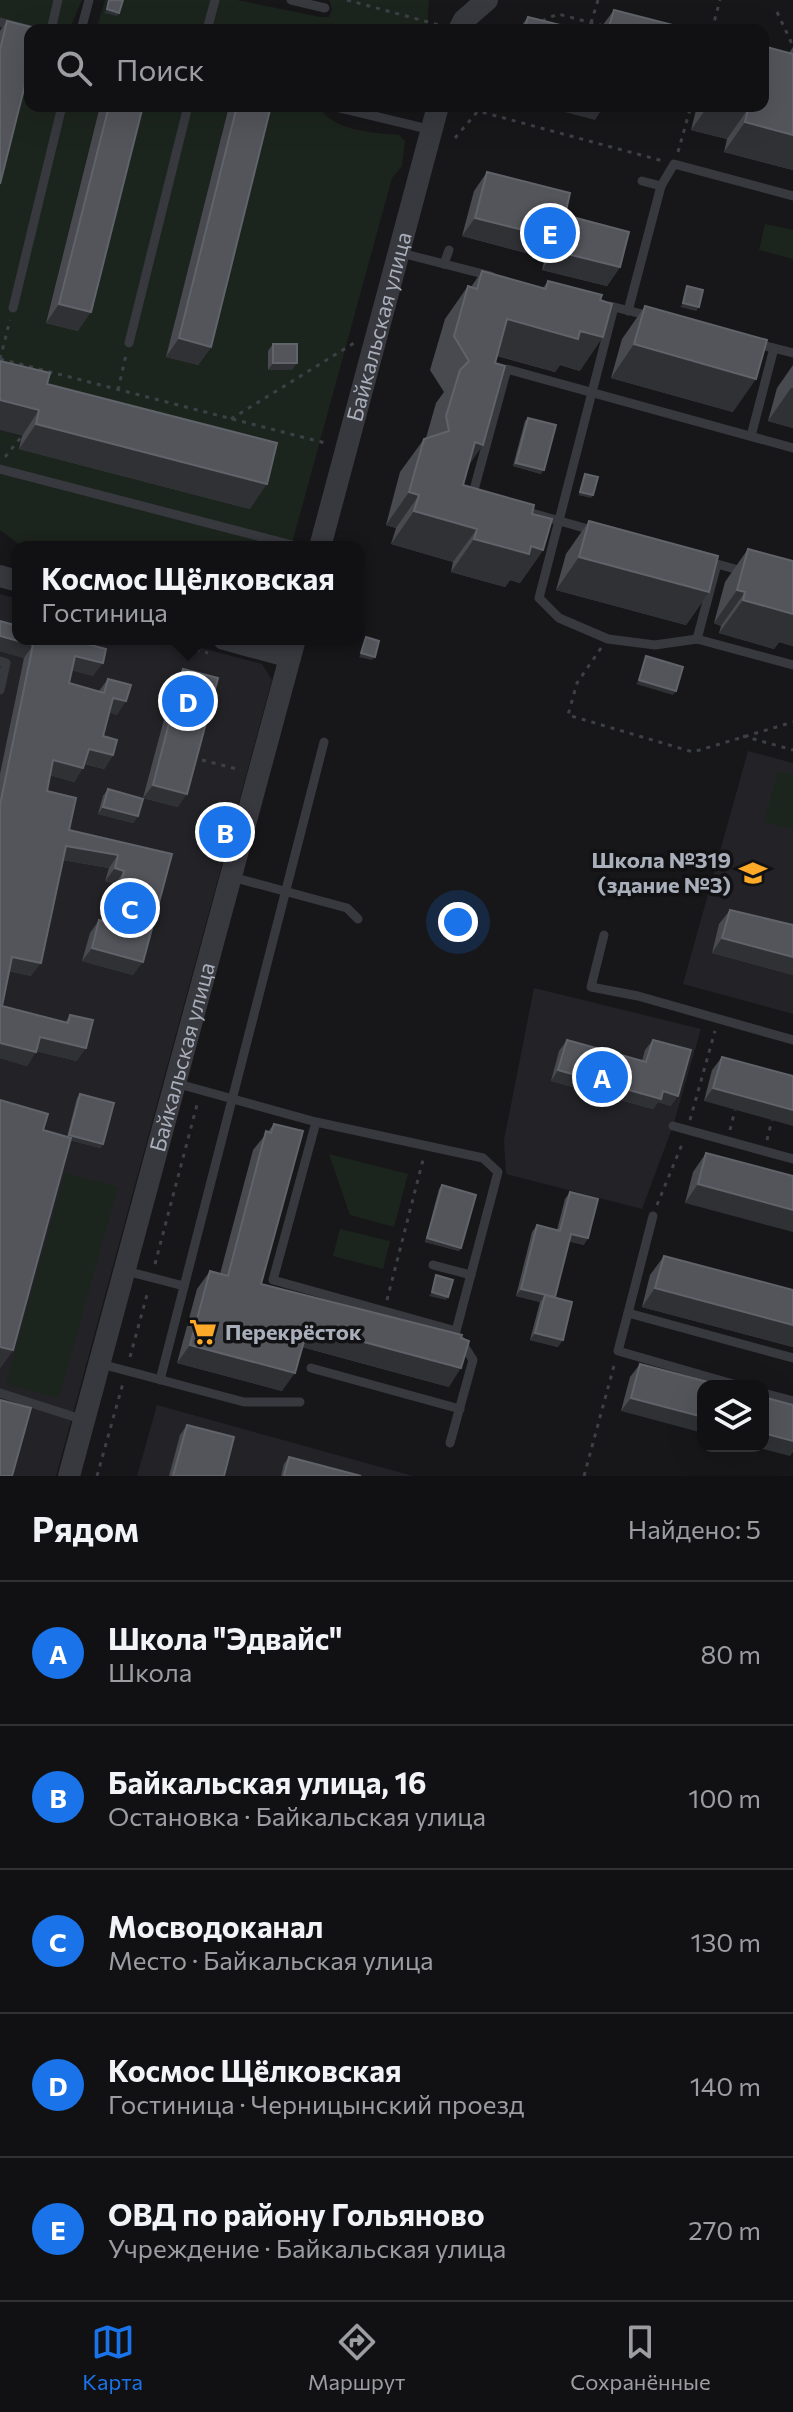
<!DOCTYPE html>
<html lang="ru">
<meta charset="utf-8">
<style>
body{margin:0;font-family:Commissioner,sans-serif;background:#1a1a1c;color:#f1f3f6}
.controls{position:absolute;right:24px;bottom:24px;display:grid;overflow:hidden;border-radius:16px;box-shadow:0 8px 32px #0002}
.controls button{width:72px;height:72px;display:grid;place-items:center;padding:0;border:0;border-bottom:2px solid #303133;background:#111113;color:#f1f3f6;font:40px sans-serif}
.you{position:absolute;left:458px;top:922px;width:28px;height:28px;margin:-20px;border:6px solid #fff;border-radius:50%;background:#1a73e8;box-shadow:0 0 0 12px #1a73e833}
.badge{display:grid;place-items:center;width:52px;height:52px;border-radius:50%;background:#1a73e8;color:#fff;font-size:26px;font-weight:700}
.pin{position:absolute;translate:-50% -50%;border:4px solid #fff;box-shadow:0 2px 8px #0006}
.popup{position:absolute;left:12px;top:541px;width:352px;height:104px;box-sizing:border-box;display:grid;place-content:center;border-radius:16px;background:#111113;filter:drop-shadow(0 2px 6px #0005);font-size:26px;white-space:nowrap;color:#9c9da0}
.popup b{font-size:30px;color:#f1f3f6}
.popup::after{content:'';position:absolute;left:50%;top:100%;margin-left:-16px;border:16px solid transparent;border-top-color:#111113}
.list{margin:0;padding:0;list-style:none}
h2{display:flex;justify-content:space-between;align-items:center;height:104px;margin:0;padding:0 32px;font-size:34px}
h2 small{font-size:26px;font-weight:400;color:#9c9da0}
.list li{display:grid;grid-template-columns:52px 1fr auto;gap:24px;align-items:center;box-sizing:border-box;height:144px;padding:0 32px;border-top:2px solid #303133}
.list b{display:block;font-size:30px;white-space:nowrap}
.list p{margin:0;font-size:26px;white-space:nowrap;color:#9c9da0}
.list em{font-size:26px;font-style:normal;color:#9c9da0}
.icon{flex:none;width:44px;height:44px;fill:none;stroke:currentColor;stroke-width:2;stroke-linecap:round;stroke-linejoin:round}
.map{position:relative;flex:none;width:793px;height:1476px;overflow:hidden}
.search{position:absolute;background:#111113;box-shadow:0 8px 32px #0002;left:24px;right:24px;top:24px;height:88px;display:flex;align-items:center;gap:20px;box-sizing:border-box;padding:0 28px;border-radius:16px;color:#9c9da0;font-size:30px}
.sheet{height:824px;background:#111113}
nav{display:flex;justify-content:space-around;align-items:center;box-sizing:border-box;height:112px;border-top:2px solid #303133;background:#111113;font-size:22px;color:#9c9da0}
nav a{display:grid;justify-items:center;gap:4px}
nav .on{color:#1a73e8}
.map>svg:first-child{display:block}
.built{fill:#232327}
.green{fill:#1c251d}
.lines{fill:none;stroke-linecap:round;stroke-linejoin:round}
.path{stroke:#3d4046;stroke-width:3;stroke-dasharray:4 6;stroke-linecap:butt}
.service{stroke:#38393f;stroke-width:9}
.tertiary{stroke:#38393f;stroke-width:22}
.wall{fill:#484a4f}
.shaded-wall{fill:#303135}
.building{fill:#53555b;stroke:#60636a;stroke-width:2}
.labels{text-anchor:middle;stroke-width:7;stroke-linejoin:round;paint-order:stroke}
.street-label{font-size:22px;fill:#a8afbb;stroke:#121214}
.poi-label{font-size:22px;font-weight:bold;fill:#a8afbb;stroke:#121214;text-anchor:end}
</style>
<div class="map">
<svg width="793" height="1476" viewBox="0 0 793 1476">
<rect width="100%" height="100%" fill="#171719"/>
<g class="built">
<path d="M 0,594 L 18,599 L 18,639 L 168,639 L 262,664 L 272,680 L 56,1476 L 0,1476 Z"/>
<path d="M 748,751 L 793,763 L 793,1014 L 683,984 Z"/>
<path d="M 534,988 L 701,1029 L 673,1126 L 642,1209 L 506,1174 L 504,1140 Z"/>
<path d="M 157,1405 L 413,1476 L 137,1476 Z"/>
</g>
<g class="green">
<path d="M 0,0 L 82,0 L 69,30 L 30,30 L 30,106 L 100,106 L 46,322 L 134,106 L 229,106 L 166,357 L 197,365 L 241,106 L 319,106 C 331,131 375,133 399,135 L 405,141 L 402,166 L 392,178 L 291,547 L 23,547 L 0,530 L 0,430 L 249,509 L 0,390 Z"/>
<path d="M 105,0 L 237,0 L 320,17 L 329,17 L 332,9 L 329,0 L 429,0 L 427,30 L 96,30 Z"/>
<path d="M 765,224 L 793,230 L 793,259 L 759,250 Z"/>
<path d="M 778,771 L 793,775 L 793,829 L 764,822 Z"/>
<path d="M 329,1154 L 408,1174 L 394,1227 L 350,1215 Z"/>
<path d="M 65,1173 L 118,1187 L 59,1398 L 6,1384 Z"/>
<path d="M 340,1229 L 390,1241 L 383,1269 L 333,1256 Z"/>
</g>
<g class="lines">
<g class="path">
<path d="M 347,0 L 439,25"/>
<path d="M 777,12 L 793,46"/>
<path d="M 542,21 L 558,14 L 604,26"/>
<path d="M 591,23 L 598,0"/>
<path d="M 712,30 L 720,0"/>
<path d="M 479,106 L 478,111 L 663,161"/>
<path d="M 455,138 L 478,111"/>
<path d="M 678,152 L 691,106"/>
<path d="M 0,359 L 329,444"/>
<path d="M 0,359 L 10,320"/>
<path d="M 118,390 L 126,355"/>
<path d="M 231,419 L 354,343"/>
<path d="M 5,457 L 22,436"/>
<path d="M 157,639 L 208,653"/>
<path d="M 601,648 L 577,683 L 568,715 L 693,752 L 793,722"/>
<path d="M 743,736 L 793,750"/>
<path d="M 202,760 L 241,770"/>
<path d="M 690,1120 L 715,1031"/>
<path d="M 730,1130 L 735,1110"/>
<path d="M 767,1140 L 772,1120"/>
<path d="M 657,1205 L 683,1142"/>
<path d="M 155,1264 L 198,1101"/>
<path d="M 387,1300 L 424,1156"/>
<path d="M 130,1357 L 148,1291"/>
<path d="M 97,1476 L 123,1383"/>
<path d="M 584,1476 L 615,1362"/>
</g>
<g class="service">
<path d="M 291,0 L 325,8"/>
<path d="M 0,22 L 31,30"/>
<path d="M 51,30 L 58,0"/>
<path d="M 81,30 L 89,0"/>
<path d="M 207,30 L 215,0"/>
<path d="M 332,106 L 432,130"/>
<path d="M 642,181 L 661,186"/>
<path d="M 401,253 L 491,276"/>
<path d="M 444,264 L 449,250"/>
<path d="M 610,306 L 650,316"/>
<path d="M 614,307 L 539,598 L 559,618 L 608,639 L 655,645 L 697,639 L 793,665"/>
<path d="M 13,308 L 62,106"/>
<path d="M 628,311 L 661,186 L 674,164 L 793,196"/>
<path d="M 129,343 L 188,106"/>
<path d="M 754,343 L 793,353"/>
<path d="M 751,436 L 774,348"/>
<path d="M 0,469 L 300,547"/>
<path d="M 472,497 L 507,369 L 793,448"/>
<path d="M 521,510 L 595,531"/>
<path d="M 706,561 L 746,572"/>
<path d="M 697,639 L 717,564"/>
<path d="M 0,661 L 6,663 L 0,690"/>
<path d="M 232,877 L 347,908 L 358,919"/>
<path d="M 604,935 L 591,987 L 638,996 L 793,1040"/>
<path d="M 175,1083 L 316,1122 L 483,1158 L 498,1172 L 456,1331 L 273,1280 L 316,1122"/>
<path d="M 673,1126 L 793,1159"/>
<path d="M 433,1265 L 471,1275"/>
<path d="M 126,1271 L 184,1286"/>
<path d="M 628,1313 L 653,1216"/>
<path d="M 101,1364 L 244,1402 L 300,1402"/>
<path d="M 311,1368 L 460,1409"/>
<path d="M 160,1380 L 324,742"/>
<path d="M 740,1386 L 618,1351 L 628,1313 L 793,1358"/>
<path d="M 0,1393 L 84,1420"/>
<path d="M 763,1393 L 793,1401"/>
<path d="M 450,1443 L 473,1360 L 461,1341"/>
</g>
<g class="tertiary">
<path d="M 459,30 L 464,20 L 487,0"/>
<path id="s1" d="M 320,547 L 438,106"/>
<path d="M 0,576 L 18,581"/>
<path d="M 224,639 L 290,657"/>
<path id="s2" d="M 69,1476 L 295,639"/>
</g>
</g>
<g class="wall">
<path d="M 614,10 L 692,30 L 599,30 Z"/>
<path d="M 528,17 L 580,30 L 518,30 Z"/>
<path d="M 7,21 L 0,184 L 0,31 Z"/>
<path d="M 793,47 L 793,170 L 724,152 L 727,139 L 691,130 L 697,106 L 763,106 L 789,53 Z"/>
<path d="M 100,106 L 143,106 L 78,331 L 46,323 Z"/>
<path d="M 229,106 L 271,106 L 211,347 L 198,365 L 166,357 Z"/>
<path d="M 487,172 L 565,215 L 620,267 L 607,286 L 542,270 L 545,258 L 462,236 L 474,191 Z"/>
<path d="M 482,271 L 543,288 L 548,281 L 580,371 L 560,365 L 555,372 L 497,356 L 463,485 L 532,514 L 543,550 L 520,583 L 510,580 L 505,587 L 451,572 L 453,562 L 391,544 L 396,528 L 386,525 L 400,472 L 424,439 L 426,438 L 436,403 L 444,392 L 430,370 L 445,319 L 468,286 L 471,287 Z"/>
<path d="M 645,306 L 733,412 L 611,378 L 622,339 Z"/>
<path d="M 273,344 L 292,370 L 268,370 L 268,351 Z"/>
<path d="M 793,365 L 793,428 L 768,421 L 777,388 Z"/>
<path d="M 47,384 L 250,509 L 19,449 L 22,436 Z"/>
<path d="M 528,418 L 541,474 L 513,466 L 525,421 Z"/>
<path d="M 589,521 L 709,592 L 686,625 L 556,590 L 566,554 Z"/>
<path d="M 748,549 L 793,561 L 793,646 L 779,642 L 774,649 L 719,633 L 721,626 L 714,623 L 725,582 Z"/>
<path d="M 0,621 L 68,639 L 93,676 L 72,670 L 69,683 L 99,691 L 108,679 L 117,715 L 109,712 L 103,736 L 113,755 L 104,769 L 85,764 L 74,782 L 50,775 L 47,791 L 69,830 L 172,854 L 133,975 L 82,961 L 90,933 L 99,920 L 105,921 L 115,884 L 105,881 L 109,868 L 63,860 L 31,976 L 9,971 L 2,1006 L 65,1023 L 70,1015 L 77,1061 L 36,1051 L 27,1066 L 0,1058 L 0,774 L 24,658 L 0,651 Z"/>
<path d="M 183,669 L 178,807 L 143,798 L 174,682 Z"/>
<path d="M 108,789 L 138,816 L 133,823 L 98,814 L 103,796 Z"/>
<path d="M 730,910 L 792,925 L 793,923 L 793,975 L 712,953 L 719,924 Z"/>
<path d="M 567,1040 L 642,1061 L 645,1050 L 653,1040 L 671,1106 L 658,1102 L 653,1109 L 551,1081 L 559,1051 Z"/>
<path d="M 722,1057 L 793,1076 L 704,1101 L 712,1070 Z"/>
<path d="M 80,1094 L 103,1144 L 100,1148 L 70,1140 L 13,1350 L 0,1368 L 0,1100 L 43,1130 L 67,1137 L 77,1098 Z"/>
<path d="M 274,1124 L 261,1284 L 449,1387 L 302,1347 L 282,1391 L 177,1363 L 197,1289 L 210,1271 L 220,1274 L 253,1150 Z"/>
<path d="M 706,1153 L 793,1176 L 685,1203 L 693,1172 Z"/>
<path d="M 442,1185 L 461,1248 L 459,1251 L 425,1242 L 439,1189 Z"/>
<path d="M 570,1192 L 584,1245 L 569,1241 L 555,1297 L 558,1347 L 530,1340 L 540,1302 L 516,1296 L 532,1232 L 537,1225 L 557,1230 L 565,1199 Z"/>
<path d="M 664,1256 L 793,1290 L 793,1347 L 642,1307 L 650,1275 Z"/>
<path d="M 640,1364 L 723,1386 L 621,1411 L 630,1377 Z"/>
<path d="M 187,1425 L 224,1476 L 169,1476 L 180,1435 Z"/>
<path d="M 289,1457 L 361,1476 L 281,1476 L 284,1464 Z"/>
</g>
<g class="shaded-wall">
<path d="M 107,9 L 119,13 L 117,16 L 104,13 Z"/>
<path d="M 509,106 L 529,106 L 526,110 Z"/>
<path d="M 542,106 L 604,106 L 595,120 Z"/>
<path d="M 708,106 L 735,106 L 748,109 L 727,139 L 691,130 Z"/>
<path d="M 745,122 L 793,135 L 793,170 L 724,152 Z"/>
<path d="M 475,218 L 559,239 L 545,258 L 462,236 Z"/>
<path d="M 555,251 L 620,267 L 607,286 L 542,270 Z"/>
<path d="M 683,303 L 699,307 L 696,311 L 680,307 Z"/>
<path d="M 59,304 L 91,312 L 78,331 L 46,323 Z"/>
<path d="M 507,319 L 580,331 L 603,337 L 580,371 L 560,365 L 555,372 L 484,352 Z"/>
<path d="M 179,338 L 211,347 L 198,365 L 166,357 Z"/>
<path d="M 634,344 L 756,379 L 733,412 L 611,378 Z"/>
<path d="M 273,363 L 297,363 L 292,370 L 268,370 Z"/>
<path d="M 791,388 L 793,388 L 793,428 L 768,421 Z"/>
<path d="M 0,400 L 39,410 L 22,436 L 0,430 Z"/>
<path d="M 36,424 L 267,484 L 250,509 L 19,449 Z"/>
<path d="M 475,442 L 483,445 L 460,478 Z"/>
<path d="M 516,463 L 544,470 L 541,474 L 513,466 Z"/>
<path d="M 409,492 L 419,495 L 396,528 L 386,525 Z"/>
<path d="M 580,492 L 593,495 L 591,498 L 578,495 Z"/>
<path d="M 414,511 L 477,529 L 453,562 L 391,544 Z"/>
<path d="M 474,539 L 531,546 L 543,550 L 520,583 L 510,580 L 505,587 L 451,572 Z"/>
<path d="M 579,557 L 709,592 L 686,625 L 556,590 Z"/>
<path d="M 737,590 L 745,592 L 721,626 L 714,623 Z"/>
<path d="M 743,600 L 793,614 L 793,646 L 779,642 L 774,649 L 719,633 Z"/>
<path d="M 0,636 L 33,645 L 24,658 L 0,651 Z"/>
<path d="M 361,653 L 375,657 L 372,660 L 359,657 Z"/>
<path d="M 75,656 L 103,663 L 93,676 L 66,669 Z"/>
<path d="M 639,680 L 676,691 L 673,695 L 636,684 Z"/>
<path d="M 113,698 L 126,701 L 117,715 L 104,711 Z"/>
<path d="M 89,749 L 113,755 L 104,769 L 79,762 Z"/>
<path d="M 53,760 L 83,768 L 74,782 L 44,773 Z"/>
<path d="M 153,785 L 187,794 L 178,807 L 143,798 Z"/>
<path d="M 103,807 L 138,816 L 133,823 L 98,814 Z"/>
<path d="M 66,846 L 118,855 L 109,868 L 57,859 Z"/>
<path d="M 115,868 L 124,871 L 115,884 L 105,881 Z"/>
<path d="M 722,938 L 793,957 L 793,975 L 712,953 Z"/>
<path d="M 92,948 L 143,962 L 133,975 L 82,961 Z"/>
<path d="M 12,957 L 41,963 L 31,976 L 3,970 Z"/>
<path d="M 40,1037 L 86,1048 L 77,1061 L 31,1050 Z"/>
<path d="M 0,1043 L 36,1052 L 27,1066 L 0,1058 Z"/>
<path d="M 558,1070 L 663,1091 L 678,1096 L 671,1106 L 658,1102 L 653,1109 L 551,1081 Z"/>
<path d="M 713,1088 L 793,1110 L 793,1126 L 704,1101 Z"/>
<path d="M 69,1135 L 103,1144 L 100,1148 L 66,1139 Z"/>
<path d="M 698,1184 L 793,1210 L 793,1232 L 685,1203 Z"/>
<path d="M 571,1234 L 588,1238 L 584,1245 L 566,1241 Z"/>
<path d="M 427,1238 L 461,1248 L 459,1251 L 425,1242 Z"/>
<path d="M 655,1288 L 793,1325 L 793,1347 L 642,1307 Z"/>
<path d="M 521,1289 L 555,1297 L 545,1295 L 540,1302 L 516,1296 Z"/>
<path d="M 432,1292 L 448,1297 L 446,1300 L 429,1296 Z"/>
<path d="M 308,1327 L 461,1368 L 449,1387 L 295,1345 Z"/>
<path d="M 535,1333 L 563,1340 L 558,1347 L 530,1340 Z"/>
<path d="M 190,1345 L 295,1373 L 282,1391 L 177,1363 Z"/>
<path d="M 0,1347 L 13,1350 L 0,1368 Z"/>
<path d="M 631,1398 L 703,1417 L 703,1433 L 621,1411 Z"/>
<path d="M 763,1433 L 793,1441 L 793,1452 L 790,1456 L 751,1446 L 763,1446 Z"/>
</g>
<g class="building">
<path d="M 109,0 L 123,0 L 119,13 L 107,9 Z"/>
<path d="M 614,10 L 692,30 L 608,30 Z"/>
<path d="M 528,17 L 580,30 L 524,30 Z"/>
<path d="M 7,21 L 39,29 L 39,30 L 30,30 L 30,65 L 0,184 L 0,50 Z"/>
<path d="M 763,46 L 793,54 L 793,135 L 745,122 L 748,109 L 735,106 L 763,106 Z"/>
<path d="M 109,106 L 143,106 L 91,312 L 59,304 Z"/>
<path d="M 237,106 L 271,106 L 211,347 L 179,338 Z"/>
<path d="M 487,172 L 570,193 L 565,215 L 629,232 L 620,267 L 555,251 L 559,239 L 475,218 Z"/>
<path d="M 482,271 L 546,289 L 548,281 L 602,295 L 600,300 L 612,304 L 603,337 L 580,331 L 578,339 L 507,319 L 495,363 L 505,366 L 483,445 L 475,442 L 463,485 L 534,505 L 532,514 L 552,519 L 543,550 L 531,546 L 529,554 L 474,539 L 477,529 L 414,511 L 419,495 L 409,492 L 424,439 L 449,431 L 446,416 L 460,370 L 469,361 L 454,336 L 468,286 L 477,289 Z"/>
<path d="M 687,286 L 703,290 L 699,307 L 683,303 Z"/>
<path d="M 645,306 L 767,340 L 756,379 L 634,344 Z"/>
<rect x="273" y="344" width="24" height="19"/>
<path d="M 0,361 L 50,373 L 47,384 L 277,443 L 267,484 L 36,424 L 39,410 L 0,400 Z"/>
<path d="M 528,418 L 556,425 L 544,470 L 516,463 Z"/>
<path d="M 585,474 L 598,477 L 593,495 L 580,492 Z"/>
<path d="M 589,521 L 718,556 L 709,592 L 579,557 Z"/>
<path d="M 748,549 L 793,561 L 793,614 L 743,600 L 745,592 L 737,590 Z"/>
<path d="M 0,621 L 18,626 L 18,639 L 68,639 L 106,649 L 103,663 L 75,656 L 69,683 L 104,693 L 108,679 L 131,685 L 126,701 L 113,698 L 103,736 L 117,740 L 113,755 L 89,749 L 83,768 L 53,760 L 47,791 L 76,798 L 69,830 L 172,854 L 143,962 L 92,948 L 99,920 L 110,923 L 124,871 L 115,868 L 118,855 L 66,846 L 41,963 L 12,957 L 2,1006 L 68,1023 L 70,1015 L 93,1020 L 86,1048 L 40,1037 L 36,1052 L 0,1043 L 0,805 L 33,645 L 0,636 Z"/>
<path d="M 366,637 L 379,641 L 375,657 L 361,653 Z"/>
<path d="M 646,656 L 683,667 L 676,691 L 639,680 Z"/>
<path d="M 183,669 L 218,678 L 187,794 L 153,785 Z"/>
<path d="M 108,789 L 143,799 L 138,816 L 103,807 Z"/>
<path d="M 730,910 L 793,925 L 793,957 L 722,938 Z"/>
<path d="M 567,1040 L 646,1062 L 653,1040 L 691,1050 L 678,1096 L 663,1091 L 661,1099 L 558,1070 Z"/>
<path d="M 722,1057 L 793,1076 L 793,1110 L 713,1088 Z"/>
<path d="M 80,1094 L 114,1103 L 103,1144 L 69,1135 Z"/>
<path d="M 0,1100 L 48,1114 L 43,1130 L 71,1138 L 13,1350 L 0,1347 Z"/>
<path d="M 274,1124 L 303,1131 L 261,1284 L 462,1335 L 461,1338 L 469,1341 L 461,1368 L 308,1327 L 295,1373 L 190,1345 L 210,1271 L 228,1276 L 266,1131 L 271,1133 Z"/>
<path d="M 706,1153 L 793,1176 L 793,1210 L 698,1184 Z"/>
<path d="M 442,1185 L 476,1195 L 461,1248 L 427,1238 Z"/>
<path d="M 570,1192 L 598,1199 L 588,1238 L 571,1234 L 555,1297 L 521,1289 L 537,1225 L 560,1231 Z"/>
<path d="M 664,1256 L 793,1290 L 793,1325 L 655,1288 Z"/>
<path d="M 436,1275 L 453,1280 L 448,1297 L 432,1292 Z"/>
<path d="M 545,1295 L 572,1302 L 563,1340 L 535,1333 Z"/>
<path d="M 640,1364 L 723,1386 L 703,1386 L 703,1417 L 631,1398 Z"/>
<path d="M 763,1397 L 793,1405 L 793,1441 L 763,1433 Z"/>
<path d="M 0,1400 L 31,1408 L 12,1476 L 0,1476 Z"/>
<path d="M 187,1425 L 234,1437 L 224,1476 L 173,1476 Z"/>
<path d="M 289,1457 L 361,1476 L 284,1476 Z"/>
</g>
<defs>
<g id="school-bare" transform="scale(2.16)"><path d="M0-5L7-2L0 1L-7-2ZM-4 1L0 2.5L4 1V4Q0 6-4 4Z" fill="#ffa929" stroke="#121214" stroke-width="2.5" paint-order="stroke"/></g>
<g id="supermarket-bare" transform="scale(2.16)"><path d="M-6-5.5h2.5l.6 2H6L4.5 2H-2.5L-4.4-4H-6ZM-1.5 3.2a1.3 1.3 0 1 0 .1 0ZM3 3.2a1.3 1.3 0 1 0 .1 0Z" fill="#ffa929" stroke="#121214" stroke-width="2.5" paint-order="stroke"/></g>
</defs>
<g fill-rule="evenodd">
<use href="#school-bare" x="753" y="873"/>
<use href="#supermarket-bare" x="203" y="1332"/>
</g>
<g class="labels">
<g class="street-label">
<text dy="8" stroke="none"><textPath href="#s1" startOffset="228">Байкальская улица</textPath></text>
<text dy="8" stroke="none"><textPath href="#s2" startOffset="434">Байкальская улица</textPath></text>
</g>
<g class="poi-label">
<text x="731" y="868">Школа №319<tspan x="731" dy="25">(здание №3)</tspan></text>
<text x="225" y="1340" text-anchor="start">Перекрёсток</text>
</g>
</g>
</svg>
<div class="controls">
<button><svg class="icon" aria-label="layers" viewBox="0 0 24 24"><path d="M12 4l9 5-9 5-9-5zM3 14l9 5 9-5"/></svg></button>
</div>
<div class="you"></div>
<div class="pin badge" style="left:602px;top:1077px">A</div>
<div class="pin badge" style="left:225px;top:832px">B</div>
<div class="pin badge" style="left:130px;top:908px">C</div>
<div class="pin badge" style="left:188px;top:701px">D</div>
<div class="popup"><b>Космос Щёлковская</b>Гостиница</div>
<div class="pin badge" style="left:550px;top:233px">E</div>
<div class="search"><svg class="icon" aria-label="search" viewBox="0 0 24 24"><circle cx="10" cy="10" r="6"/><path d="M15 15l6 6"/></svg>Поиск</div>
</div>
<section class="sheet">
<h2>Рядом<small>Найдено: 5</small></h2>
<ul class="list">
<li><span class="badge">A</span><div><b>Школа &quot;Эдвайс&quot;</b><p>Школа</p></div><em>80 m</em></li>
<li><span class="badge">B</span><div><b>Байкальская улица, 16</b><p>Остановка · Байкальская улица</p></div><em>100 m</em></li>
<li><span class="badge">C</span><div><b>Мосводоканал</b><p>Место · Байкальская улица</p></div><em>130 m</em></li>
<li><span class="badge">D</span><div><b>Космос Щёлковская</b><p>Гостиница · Черницынский проезд</p></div><em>140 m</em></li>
<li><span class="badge">E</span><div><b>ОВД по району Гольяново</b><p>Учреждение · Байкальская улица</p></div><em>270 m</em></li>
</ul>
</section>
<nav>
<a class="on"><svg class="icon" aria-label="map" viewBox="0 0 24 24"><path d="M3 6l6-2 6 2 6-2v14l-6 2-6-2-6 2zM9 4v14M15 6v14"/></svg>Карта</a>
<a><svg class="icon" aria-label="directions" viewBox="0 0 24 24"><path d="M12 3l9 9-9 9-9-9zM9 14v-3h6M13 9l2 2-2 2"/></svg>Маршрут</a>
<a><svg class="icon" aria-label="saved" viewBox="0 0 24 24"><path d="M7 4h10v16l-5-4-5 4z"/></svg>Сохранённые</a>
</nav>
